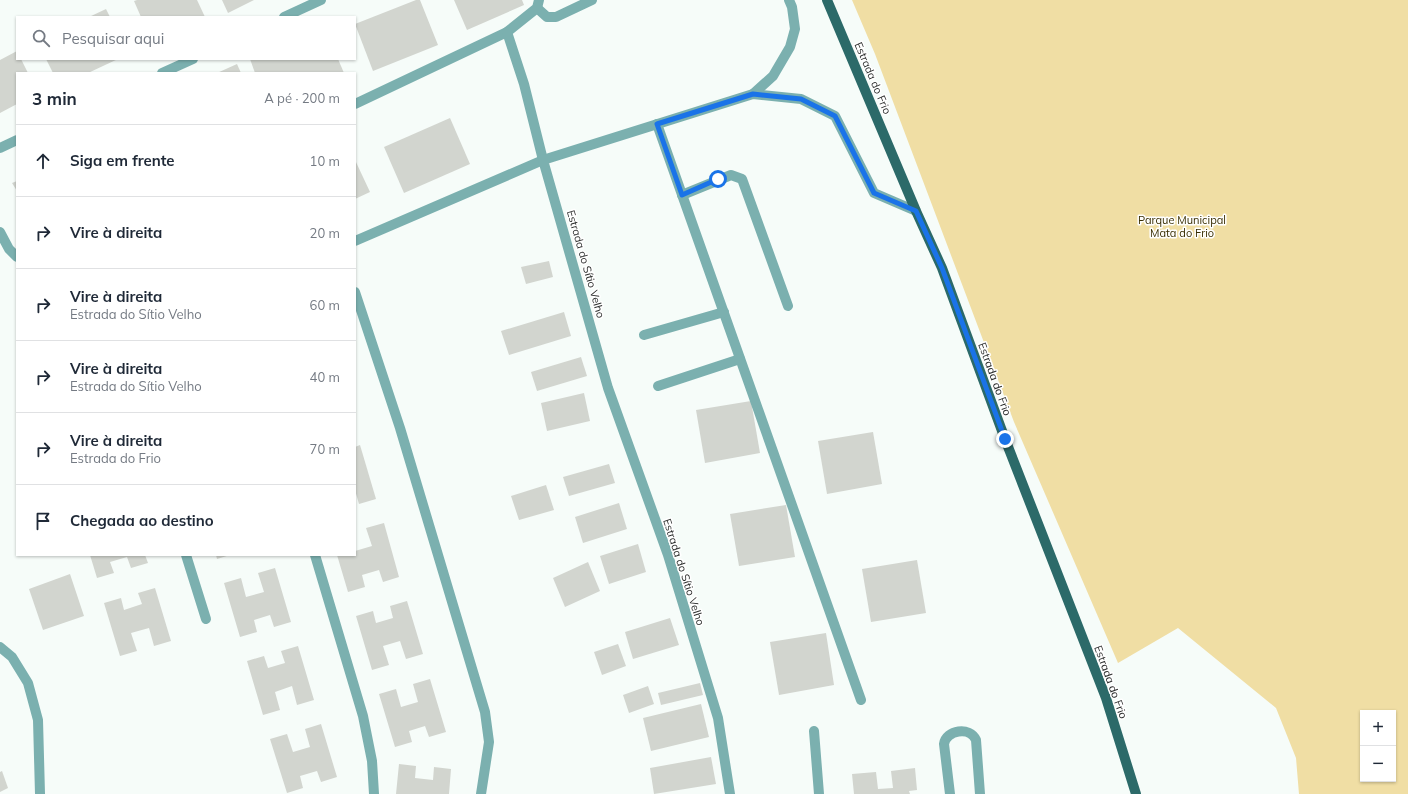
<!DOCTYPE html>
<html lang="pt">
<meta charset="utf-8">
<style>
body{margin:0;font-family:Mulish,sans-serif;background:#f6f6f7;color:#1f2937}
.controls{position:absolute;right:12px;bottom:12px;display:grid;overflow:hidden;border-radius:0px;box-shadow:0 1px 3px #0004}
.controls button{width:36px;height:36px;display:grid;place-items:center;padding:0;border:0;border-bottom:1px solid #e0e1e3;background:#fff;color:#1f2937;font:20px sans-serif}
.stop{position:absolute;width:12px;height:12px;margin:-9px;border:3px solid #1a73e8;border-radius:50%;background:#fff}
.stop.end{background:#1a73e8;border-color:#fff;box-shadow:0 1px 4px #0008}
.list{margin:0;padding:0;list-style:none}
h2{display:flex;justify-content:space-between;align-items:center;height:52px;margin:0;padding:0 16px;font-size:17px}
h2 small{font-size:13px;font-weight:400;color:#747a83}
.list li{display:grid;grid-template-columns:26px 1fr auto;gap:12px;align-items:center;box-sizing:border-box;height:72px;padding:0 16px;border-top:1px solid #e0e1e3}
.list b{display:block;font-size:15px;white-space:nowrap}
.list p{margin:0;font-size:13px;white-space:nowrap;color:#747a83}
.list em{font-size:13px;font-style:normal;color:#747a83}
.icon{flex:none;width:22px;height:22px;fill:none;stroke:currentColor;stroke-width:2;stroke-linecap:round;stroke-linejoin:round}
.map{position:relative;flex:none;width:1408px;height:794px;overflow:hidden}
.search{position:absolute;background:#fff;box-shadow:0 1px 3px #0004;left:16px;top:16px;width:340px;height:44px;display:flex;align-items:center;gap:10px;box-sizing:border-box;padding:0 14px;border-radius:0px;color:#747a83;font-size:15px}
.panel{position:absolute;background:#fff;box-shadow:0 1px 3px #0004;left:16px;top:72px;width:340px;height:484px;border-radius:0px}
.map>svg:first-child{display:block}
.green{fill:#f0dea4;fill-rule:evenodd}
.building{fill:#d2d5cf}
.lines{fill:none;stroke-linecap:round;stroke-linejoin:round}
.minor{stroke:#7bb0af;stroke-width:10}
.major{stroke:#2c6a69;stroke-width:10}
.route{stroke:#1a73e8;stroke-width:5}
.labels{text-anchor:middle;stroke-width:3;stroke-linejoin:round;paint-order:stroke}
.street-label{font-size:11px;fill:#2b2d2c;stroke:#fff}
.park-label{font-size:11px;fill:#382d00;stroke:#fff}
</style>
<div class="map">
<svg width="1408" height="794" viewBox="0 0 1408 794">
<rect width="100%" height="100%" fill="#f6fcf9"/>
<path class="green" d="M 852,0 L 1408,0 L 1408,794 L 1299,794 L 1296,758 L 1276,708 L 1178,628 L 1118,663 L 1014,422 L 875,54 ZM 1363,713 L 1393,713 L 1393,779 L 1363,779 Z"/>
<g class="building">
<path d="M 137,0 L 197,0 L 205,17 L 141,17 L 134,1 Z"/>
<path d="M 222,0 L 254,0 L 228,13 Z"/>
<path d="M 416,0 L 420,0 L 438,45 L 373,71 L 355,24 Z"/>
<path d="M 454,0 L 522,0 L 524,5 L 467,30 Z"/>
<path d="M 106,9 L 110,17 L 89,17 Z"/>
<path d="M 17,51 L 17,59 L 21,59 L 28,73 L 17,73 L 17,104 L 0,113 L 0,60 Z"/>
<path d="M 46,59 L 118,59 L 88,73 L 53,73 Z"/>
<path d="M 250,59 L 338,59 L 344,73 L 255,73 Z"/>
<path d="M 237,64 L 241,73 L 217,73 Z"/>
<path d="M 450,118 L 470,164 L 404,193 L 384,147 Z"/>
<path d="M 355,160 L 370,192 L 355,199 Z"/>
<path d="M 17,181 L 17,191 L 12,183 Z"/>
<path d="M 549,261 L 553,277 L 526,284 L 521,267 Z"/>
<path d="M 564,312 L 571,336 L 509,355 L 501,331 Z"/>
<path d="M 581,357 L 587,376 L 537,391 L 531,372 Z"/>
<path d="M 584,393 L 590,421 L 547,431 L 541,403 Z"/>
<path d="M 751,401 L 760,453 L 705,463 L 696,410 Z"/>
<path d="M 873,432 L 882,484 L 827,494 L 818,441 Z"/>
<path d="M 360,445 L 376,499 L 359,504 L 355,490 L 355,447 Z"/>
<path d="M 609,464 L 615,483 L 569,496 L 563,477 Z"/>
<path d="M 546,485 L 554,510 L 519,520 L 511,496 Z"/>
<path d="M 619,503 L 627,529 L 583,543 L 575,517 Z"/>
<path d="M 786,505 L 795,557 L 739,566 L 730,514 Z"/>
<path d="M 384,523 L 399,577 L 383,582 L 379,570 L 362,575 L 365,587 L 348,592 L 337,555 L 355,555 L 355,551 L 372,546 L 366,528 Z"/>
<path d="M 638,544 L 646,572 L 609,584 L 600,556 Z"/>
<path d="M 90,555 L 145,555 L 148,563 L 131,568 L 127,557 L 110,562 L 114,573 L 97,578 Z"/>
<path d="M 216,555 L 230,555 L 217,559 Z"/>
<path d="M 917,560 L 926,613 L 871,622 L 862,569 Z"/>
<path d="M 588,562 L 600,591 L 565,607 L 553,578 Z"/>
<path d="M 275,568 L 291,622 L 274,627 L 270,615 L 254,620 L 257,632 L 240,637 L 224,583 L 241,578 L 246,597 L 264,592 L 258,573 Z"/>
<path d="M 70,574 L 84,616 L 43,630 L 29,589 Z"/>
<path d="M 155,588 L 171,641 L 154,646 L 149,628 L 131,633 L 137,651 L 120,656 L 104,603 L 121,598 L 124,610 L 142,604 L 138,593 Z"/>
<path d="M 407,601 L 423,654 L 406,659 L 400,641 L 383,646 L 389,665 L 372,670 L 356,616 L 373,611 L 376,623 L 393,618 L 390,606 Z"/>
<path d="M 670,618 L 679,645 L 633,659 L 625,632 Z"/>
<path d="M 826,633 L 834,685 L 779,695 L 770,642 Z"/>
<path d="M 618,644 L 626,666 L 602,675 L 594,652 Z"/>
<path d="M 298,646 L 314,700 L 297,705 L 292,686 L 275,692 L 280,710 L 263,715 L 247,661 L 264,656 L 268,668 L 285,663 L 281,651 Z"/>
<path d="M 430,679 L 446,732 L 429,737 L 425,726 L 409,731 L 412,742 L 395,747 L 379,694 L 396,689 L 401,707 L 418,702 L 413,684 Z"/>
<path d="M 700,683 L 703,695 L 661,705 L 658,693 Z"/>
<path d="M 648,686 L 654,704 L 629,713 L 623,695 Z"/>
<path d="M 701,704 L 709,737 L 651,751 L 643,718 Z"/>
<path d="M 321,724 L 337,777 L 321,782 L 317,771 L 300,776 L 303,788 L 287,793 L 270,739 L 287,734 L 293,752 L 310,747 L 305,729 Z"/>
<path d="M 711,757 L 716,784 L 654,794 L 650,768 Z"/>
<path d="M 399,764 L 416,766 L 415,778 L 433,780 L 434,767 L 451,769 L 449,794 L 396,794 Z"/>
<path d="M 915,768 L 917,790 L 909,791 L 910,794 L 854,794 L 852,774 L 876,772 L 878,789 L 893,788 L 891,771 Z"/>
<path d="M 2,771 L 8,788 L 0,792 L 0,772 Z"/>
</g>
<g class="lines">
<g class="minor">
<path d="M 537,8 L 547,17 L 556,17 L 592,0"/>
<path d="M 284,17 L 321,0"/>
<path d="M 162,73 L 193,59"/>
<path d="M 753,94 L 773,76 L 790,47 L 795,29 L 792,7 L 789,0"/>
<path d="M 355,104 L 507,32 L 537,8 L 539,0"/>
<path d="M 657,124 L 861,700"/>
<path d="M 0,148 L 17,140"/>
<path d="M 682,195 L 731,175 L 742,179 L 788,306"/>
<path d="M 0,232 L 9,249 L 17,257"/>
<path d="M 355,241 L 543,160 L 524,84 L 507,32"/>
<path d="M 355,292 L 400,428 L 485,712 L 489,742 L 481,794"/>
<path d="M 644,335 L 724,312"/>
<path d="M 658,386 L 740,359"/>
<path d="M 186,555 L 206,619"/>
<path d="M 315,555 L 363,716 L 372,761 L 374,794"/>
<path d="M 0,647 L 12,657 L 28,683 L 38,720 L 40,794"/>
<path d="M 814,731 L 819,794"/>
<path d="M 730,794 L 718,718 L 668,555 L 608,388 L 543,160 L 753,94 L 801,99 L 835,116 L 874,193 L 916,211"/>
<path d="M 950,794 L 944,744 C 946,730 970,726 976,740 L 980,794"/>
</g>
<path class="major" d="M 827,0 L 916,211 L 942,268 L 1005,439 L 1106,698 L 1136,794"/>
</g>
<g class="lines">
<path class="route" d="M 718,179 L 682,195 L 657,124 L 753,94 L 801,99 L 835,116 L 874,193 L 916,211 L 942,268 L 1005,439"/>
</g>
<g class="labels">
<g class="street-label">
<text transform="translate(873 78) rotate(67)" y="4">Estrada do Frio</text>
<text transform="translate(586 264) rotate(74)" y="4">Estrada do Sítio Velho</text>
<text transform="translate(995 379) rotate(70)" y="4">Estrada do Frio</text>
<text transform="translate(684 572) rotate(72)" y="4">Estrada do Sítio Velho</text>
<text transform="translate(1111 682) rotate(70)" y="4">Estrada do Frio</text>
</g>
<g class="park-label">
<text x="1182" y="224">Parque Municipal<tspan x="1182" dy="13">Mata do Frio</tspan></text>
</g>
</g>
</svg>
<div class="controls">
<button>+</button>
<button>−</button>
</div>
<div class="stop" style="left:718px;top:179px"></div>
<div class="stop end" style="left:1005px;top:439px"></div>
<div class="search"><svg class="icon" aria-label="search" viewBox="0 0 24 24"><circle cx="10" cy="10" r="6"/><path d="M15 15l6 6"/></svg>Pesquisar aqui</div>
<section class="panel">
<h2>3 min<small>A pé · 200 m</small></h2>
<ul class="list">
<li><svg class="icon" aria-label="ahead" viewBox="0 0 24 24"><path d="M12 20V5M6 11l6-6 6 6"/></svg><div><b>Siga em frente</b></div><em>10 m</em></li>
<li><svg class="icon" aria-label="right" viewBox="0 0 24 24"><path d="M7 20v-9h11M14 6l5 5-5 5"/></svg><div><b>Vire à direita</b></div><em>20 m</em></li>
<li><svg class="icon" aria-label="right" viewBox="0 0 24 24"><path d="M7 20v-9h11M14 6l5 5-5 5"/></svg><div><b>Vire à direita</b><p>Estrada do Sítio Velho</p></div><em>60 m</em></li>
<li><svg class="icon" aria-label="right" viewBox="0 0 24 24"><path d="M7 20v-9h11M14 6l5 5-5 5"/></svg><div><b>Vire à direita</b><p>Estrada do Sítio Velho</p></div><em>40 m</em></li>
<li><svg class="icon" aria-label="right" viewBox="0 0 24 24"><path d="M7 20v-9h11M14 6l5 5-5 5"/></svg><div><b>Vire à direita</b><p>Estrada do Frio</p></div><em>70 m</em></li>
<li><svg class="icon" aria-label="arrive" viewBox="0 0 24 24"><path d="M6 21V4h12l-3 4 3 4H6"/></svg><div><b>Chegada ao destino</b></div></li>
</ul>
</section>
</div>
